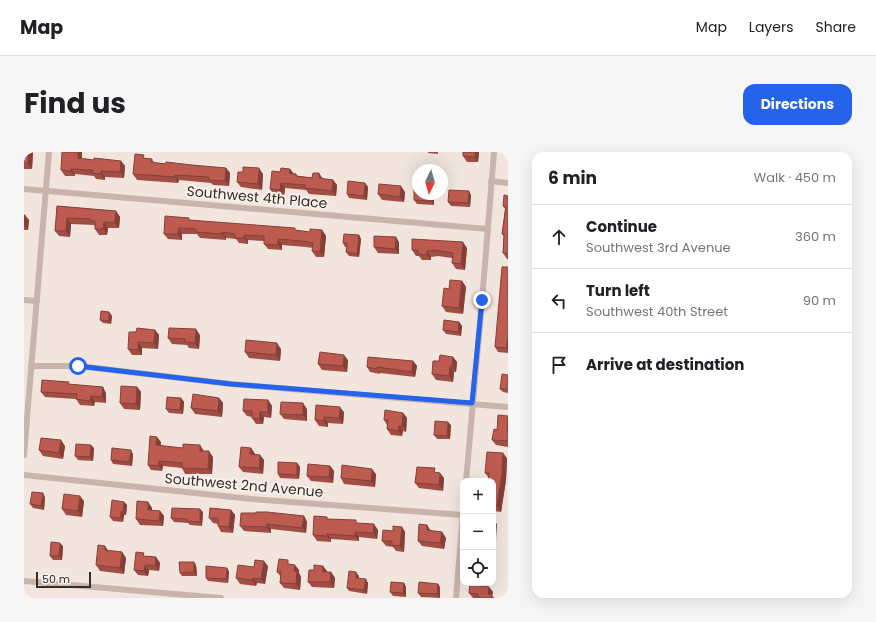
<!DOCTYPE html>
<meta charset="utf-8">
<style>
body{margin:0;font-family:Poppins,sans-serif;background:#f6f6f6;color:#202124}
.controls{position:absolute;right:12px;bottom:12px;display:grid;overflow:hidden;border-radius:8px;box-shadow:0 4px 16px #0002}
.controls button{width:36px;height:36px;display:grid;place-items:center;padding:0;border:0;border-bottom:1px solid #e0e0e0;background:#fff;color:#202124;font:20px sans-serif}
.compass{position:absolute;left:388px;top:12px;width:36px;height:36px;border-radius:50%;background:#fff;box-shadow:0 4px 16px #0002;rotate:185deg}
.scale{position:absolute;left:12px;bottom:10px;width:55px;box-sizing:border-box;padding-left:4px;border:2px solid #362c2a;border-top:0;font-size:11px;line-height:14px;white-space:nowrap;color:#362c2a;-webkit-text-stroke:3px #f8f0ea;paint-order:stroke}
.stop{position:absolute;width:12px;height:12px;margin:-9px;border:3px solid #2563eb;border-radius:50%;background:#fff}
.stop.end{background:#2563eb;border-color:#fff;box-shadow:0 1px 4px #0008}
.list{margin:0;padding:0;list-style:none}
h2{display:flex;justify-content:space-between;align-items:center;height:52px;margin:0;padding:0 16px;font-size:17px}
h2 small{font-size:13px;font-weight:400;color:#757577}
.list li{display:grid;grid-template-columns:26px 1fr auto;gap:12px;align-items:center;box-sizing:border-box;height:64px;padding:0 16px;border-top:1px solid #e0e0e0}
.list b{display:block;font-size:15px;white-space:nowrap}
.list p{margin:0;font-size:13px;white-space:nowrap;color:#757577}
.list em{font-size:13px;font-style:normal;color:#757577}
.icon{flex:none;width:22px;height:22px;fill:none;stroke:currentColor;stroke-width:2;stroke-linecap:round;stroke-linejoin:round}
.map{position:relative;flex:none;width:484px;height:446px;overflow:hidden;border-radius:12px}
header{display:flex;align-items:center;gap:24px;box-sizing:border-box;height:56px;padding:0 20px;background:#fff;border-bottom:1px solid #e0e0e0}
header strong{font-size:19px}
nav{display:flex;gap:22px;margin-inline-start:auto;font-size:14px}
.intro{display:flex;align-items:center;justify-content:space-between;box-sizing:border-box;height:96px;padding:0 24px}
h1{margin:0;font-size:28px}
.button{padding:10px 18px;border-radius:12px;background:#2563eb;color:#fff;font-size:14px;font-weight:700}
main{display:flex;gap:24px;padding:0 24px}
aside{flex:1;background:#fff;border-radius:12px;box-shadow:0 4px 16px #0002}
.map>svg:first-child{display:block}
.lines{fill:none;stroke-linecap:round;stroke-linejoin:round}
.minor{stroke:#c8b4ab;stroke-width:6}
.wall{fill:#a34e45}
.shaded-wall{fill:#844038}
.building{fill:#bd5b50;stroke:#844038}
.route{stroke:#2563eb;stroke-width:5}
.labels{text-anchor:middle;stroke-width:4;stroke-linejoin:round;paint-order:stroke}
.street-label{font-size:14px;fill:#362c2a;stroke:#f8f0ea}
</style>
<header>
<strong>Map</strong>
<nav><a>Map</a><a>Layers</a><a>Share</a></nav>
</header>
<div class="intro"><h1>Find us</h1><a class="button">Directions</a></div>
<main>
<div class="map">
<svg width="484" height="446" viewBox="0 0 484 446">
<rect width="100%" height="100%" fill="#f1e5de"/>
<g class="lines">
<g class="minor">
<path d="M 467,29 L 484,31"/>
<path d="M 0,37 L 464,77"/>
<path d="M 0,148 L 13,149"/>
<path d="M 7,214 L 54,214 L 207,232 L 484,255"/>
<path d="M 0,303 L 25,0"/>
<path d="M 0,323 L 228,347 L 439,363"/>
<path d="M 442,329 L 458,149 L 470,0"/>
<path d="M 0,429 L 197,446"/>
<path d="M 432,446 L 439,361"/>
</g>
</g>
<g class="wall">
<path d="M 0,0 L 9,0 L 8,17 L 0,17 Z"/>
<path d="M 38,0 L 58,0 L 58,7 L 70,8 L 97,9 L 101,14 L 100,26 L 81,25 L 81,28 L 72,27 L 70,24 L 51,22 L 51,24 L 41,24 L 37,18 Z"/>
<path d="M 404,0 L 414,0 L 414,2 L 404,1 Z"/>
<path d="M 439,0 L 455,0 L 454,10 L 443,10 L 439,4 Z"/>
<path d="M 122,7 L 128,7 L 130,11 L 202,16 L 206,21 L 205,34 L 189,33 L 187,31 L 155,28 L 154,31 L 113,28 L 109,22 Z"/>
<path d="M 266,17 L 269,21 L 274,24 L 309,28 L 313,33 L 312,44 L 285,42 L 282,38 L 261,36 L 260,44 L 250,43 L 246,37 L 256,20 Z"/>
<path d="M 239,22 L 238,38 L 217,35 L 213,30 Z"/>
<path d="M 341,31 L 344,35 L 343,48 L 325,46 L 323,42 Z"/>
<path d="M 381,40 L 380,50 L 358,48 L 354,42 Z"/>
<path d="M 410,42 L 410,53 L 393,52 L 390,48 Z"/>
<path d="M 447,43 L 446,55 L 427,54 L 424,50 Z"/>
<path d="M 484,44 L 484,107 L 483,107 L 479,101 L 480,84 L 478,82 L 481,57 L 479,54 Z"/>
<path d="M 33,54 L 92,59 L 96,65 L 95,76 L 84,76 L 83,83 L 75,83 L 71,77 L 71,74 L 70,73 L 47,72 L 46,85 L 35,84 L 31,79 Z"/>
<path d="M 0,63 L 5,68 L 4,78 L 0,78 Z"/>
<path d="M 166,68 L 286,80 L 298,78 L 302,84 L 300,105 L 292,105 L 288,99 L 289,96 L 282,95 L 258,93 L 258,98 L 244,97 L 240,92 L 240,89 L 224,88 L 224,92 L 215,91 L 212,87 L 202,86 L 202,88 L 176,86 L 173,82 L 158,82 L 158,88 L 144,87 L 140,82 Z"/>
<path d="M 335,83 L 337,87 L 335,105 L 325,104 L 322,100 L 322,95 L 321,95 L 319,91 Z"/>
<path d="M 375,90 L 375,102 L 354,101 L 350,95 Z"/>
<path d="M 443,96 L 441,118 L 432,117 L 428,111 L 428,106 L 414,104 L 407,105 L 407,108 L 398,108 L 395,104 L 392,104 L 388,98 Z"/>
<path d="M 484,115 L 484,201 L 474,200 L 471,195 Z"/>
<path d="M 438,129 L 442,135 L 439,162 L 422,160 L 418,154 L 425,137 Z"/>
<path d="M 85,160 L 88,164 L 87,172 L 79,171 L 76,168 Z"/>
<path d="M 435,170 L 438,174 L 437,184 L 422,182 L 419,178 Z"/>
<path d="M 131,178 L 135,183 L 134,197 L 118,196 L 118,203 L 108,203 L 104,197 Z"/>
<path d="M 176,183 L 175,197 L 165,196 L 163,193 L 148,192 L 144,186 Z"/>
<path d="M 257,197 L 256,209 L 225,206 L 221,200 Z"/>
<path d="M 429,205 L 433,210 L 432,220 L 430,220 L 429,230 L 412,228 L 408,222 Z"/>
<path d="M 324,208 L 323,220 L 298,218 L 294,212 Z"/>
<path d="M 389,209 L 393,214 L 391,225 L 356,221 L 356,222 L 346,220 L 343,215 Z"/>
<path d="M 484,223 L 484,241 L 479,240 L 476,237 Z"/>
<path d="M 46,232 L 82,241 L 82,251 L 71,250 L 70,254 L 56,253 L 52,247 L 21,245 L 17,240 Z"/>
<path d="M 113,235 L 117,240 L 116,258 L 100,257 L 96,251 Z"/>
<path d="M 157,246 L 160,250 L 159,262 L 145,261 L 142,257 Z"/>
<path d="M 195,246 L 199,251 L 198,265 L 171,262 L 167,256 Z"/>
<path d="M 244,248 L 248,254 L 247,266 L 240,265 L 239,272 L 232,272 L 228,266 L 228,265 L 223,264 L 219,259 Z"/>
<path d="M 292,253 L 320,260 L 319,272 L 304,271 L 304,275 L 295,274 L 291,268 Z"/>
<path d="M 283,257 L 283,269 L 260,267 L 256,262 Z"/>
<path d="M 379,261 L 383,266 L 382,280 L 379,279 L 378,284 L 367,283 L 363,277 L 363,273 L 360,268 Z"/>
<path d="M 484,264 L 484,295 L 472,293 L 468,288 L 473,278 Z"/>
<path d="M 427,273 L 426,287 L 413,287 L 410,283 Z"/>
<path d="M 137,290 L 136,294 L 180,299 L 189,305 L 188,322 L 161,322 L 158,316 L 139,314 L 138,319 L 127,318 L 124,313 Z"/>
<path d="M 41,294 L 39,307 L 19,304 L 15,298 Z"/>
<path d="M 70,296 L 69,309 L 54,308 L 51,304 Z"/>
<path d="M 227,296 L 231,302 L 236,303 L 240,308 L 239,322 L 219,320 L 215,315 Z"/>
<path d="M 109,302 L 108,314 L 89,312 L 87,308 Z"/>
<path d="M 483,306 L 482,328 L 477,360 L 469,359 L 469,329 L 465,326 L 461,321 Z"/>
<path d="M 273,311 L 276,315 L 275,327 L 256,326 L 254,322 Z"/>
<path d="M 306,314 L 310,319 L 309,331 L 287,329 L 283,324 Z"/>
<path d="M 414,321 L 416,321 L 420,326 L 419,339 L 395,336 L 391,331 Z"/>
<path d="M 352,322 L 351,335 L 320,332 L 317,326 Z"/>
<path d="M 21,345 L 20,358 L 9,356 L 6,352 Z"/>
<path d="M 60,349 L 58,365 L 42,363 L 38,357 Z"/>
<path d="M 100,350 L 103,353 L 102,363 L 100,363 L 99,370 L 89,369 L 86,365 Z"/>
<path d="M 124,350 L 128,356 L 128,358 L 136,359 L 140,364 L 139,374 L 116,373 L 112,367 Z"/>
<path d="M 207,358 L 211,363 L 209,381 L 197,380 L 194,374 L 194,372 L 189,371 L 185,366 Z"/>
<path d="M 179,360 L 178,374 L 166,373 L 164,371 L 150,370 L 147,366 Z"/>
<path d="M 232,361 L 280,364 L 283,370 L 282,381 L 247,377 L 247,381 L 220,379 L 216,374 Z"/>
<path d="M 304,367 L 334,371 L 354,378 L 353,387 L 335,385 L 335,389 L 307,387 L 307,390 L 293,389 L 289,383 Z"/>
<path d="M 378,375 L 381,380 L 380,400 L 372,399 L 369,395 L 362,394 L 358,389 L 369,379 Z"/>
<path d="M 407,379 L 418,380 L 422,386 L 420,397 L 398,394 L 394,389 Z"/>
<path d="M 39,394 L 38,408 L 29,408 L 26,404 Z"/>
<path d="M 81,394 L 84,399 L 98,400 L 102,406 L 100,422 L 76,419 L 72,413 Z"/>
<path d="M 122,404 L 132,405 L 136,411 L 135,419 L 125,418 L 124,424 L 114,423 L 110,418 Z"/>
<path d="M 267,412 L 275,418 L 275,421 L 277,425 L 276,438 L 260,436 L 256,431 L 257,425 L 253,420 Z"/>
<path d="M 172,413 L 173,424 L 158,424 L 156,421 Z"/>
<path d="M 244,414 L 241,432 L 233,431 L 232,434 L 216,432 L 212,426 L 230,415 Z"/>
<path d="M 299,414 L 303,420 L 307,420 L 311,426 L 310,436 L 288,435 L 284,430 L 290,418 Z"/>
<path d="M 203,416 L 205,420 L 204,431 L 184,429 L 182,426 Z"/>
<path d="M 335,424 L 335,426 L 344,431 L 343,442 L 325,439 L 323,436 Z"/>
<path d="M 380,431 L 382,435 L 382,445 L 369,444 L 366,440 Z"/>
<path d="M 446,431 L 461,431 L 460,434 L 465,435 L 469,440 L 468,444 L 470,446 L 449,446 L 445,441 Z"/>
<path d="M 414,432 L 416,435 L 416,446 L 397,445 L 394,441 Z"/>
</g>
<g class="shaded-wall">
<path d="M 4,0 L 9,0 L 8,17 L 4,12 Z"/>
<path d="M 54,0 L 58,0 L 58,12 L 54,6 Z"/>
<path d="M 451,0 L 455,0 L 454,10 L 451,5 Z"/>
<path d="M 97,9 L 101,14 L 100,26 L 96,20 Z"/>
<path d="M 202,16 L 206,21 L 205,34 L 201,29 Z"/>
<path d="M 235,16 L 239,22 L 238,38 L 234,32 Z"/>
<path d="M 47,17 L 51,22 L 51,24 L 47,19 Z"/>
<path d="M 266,17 L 270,22 L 265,21 Z"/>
<path d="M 77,19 L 81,25 L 81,28 L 77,22 Z"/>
<path d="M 295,21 L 299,27 L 295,26 Z"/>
<path d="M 151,23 L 155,28 L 154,31 L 151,25 Z"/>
<path d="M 309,28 L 313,33 L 312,44 L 308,39 Z"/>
<path d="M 257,31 L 261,36 L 260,44 L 256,38 Z"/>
<path d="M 341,31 L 344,35 L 343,48 L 340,44 Z"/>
<path d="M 377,34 L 381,40 L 380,50 L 376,45 Z"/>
<path d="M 445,39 L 447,43 L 446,55 L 444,51 Z"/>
<path d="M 408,42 L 410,42 L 410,53 L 407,49 Z"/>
<path d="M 92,59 L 96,65 L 95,76 L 91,71 Z"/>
<path d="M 1,63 L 5,68 L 4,78 L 0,73 Z"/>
<path d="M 43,66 L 47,72 L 46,85 L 42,79 Z"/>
<path d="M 80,70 L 84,76 L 83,83 L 79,77 Z"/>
<path d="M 155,76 L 158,82 L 158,88 L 154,82 Z"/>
<path d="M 298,78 L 302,84 L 300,105 L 296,100 Z"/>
<path d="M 198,80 L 202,86 L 202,88 L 198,82 Z"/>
<path d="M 220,83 L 224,88 L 224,92 L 220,86 Z"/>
<path d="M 335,83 L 337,87 L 335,105 L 333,102 Z"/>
<path d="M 372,85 L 375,90 L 375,102 L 371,97 Z"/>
<path d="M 254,87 L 258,93 L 258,98 L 254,93 Z"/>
<path d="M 439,90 L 443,96 L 441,118 L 437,112 Z"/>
<path d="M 403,99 L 407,105 L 407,108 L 403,103 Z"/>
<path d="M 438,129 L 442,135 L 439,162 L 435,156 Z"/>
<path d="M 85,160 L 88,164 L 87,172 L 85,169 Z"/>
<path d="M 435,170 L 438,174 L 437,184 L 434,180 Z"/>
<path d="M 172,177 L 176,183 L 175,197 L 171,191 Z"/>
<path d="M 131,178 L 135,183 L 134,197 L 130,191 Z"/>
<path d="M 483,189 L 484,190 L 484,198 L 483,196 Z"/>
<path d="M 114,190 L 118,196 L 118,203 L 114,198 Z"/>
<path d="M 253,191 L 257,197 L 256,209 L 252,203 Z"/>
<path d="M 320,203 L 324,208 L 323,220 L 319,214 Z"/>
<path d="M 429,205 L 433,210 L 432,220 L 428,214 Z"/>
<path d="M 389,209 L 393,214 L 391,225 L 388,220 Z"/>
<path d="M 426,214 L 430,220 L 429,230 L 425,224 Z"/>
<path d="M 79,235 L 82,241 L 82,251 L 78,245 Z"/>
<path d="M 113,235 L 117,240 L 116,258 L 112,252 Z"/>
<path d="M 67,244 L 71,250 L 70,254 L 66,249 Z"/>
<path d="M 157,246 L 160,250 L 159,262 L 156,258 Z"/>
<path d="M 195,246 L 199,251 L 198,265 L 194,259 Z"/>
<path d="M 244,248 L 248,254 L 247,266 L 244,260 Z"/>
<path d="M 279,251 L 283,257 L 283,269 L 279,263 Z"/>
<path d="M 316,255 L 320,260 L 319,272 L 315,266 Z"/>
<path d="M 236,260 L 240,265 L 239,272 L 235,267 Z"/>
<path d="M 379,261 L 383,266 L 382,280 L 378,274 Z"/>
<path d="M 300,265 L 304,271 L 304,275 L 300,269 Z"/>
<path d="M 424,270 L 427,273 L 426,287 L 423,284 Z"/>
<path d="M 375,274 L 379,279 L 378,284 L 374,279 Z"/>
<path d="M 133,285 L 137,290 L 136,299 L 132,293 Z"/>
<path d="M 37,288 L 41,294 L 39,307 L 35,301 Z"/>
<path d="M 67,293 L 70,296 L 69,309 L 66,305 Z"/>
<path d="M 176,293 L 180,299 L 179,304 L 176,299 Z"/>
<path d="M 227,296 L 231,302 L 230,308 L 226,302 Z"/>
<path d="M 107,298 L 109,302 L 108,314 L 105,310 Z"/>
<path d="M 185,299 L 189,305 L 188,322 L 184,317 Z"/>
<path d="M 479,301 L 483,306 L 482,328 L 477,360 L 473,354 Z"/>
<path d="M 236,303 L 240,308 L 239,322 L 235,316 Z"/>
<path d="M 135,309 L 139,314 L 138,319 L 135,314 Z"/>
<path d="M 273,311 L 276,315 L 275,327 L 273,323 Z"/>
<path d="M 306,314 L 310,319 L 309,331 L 305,325 Z"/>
<path d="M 348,317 L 352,322 L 351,335 L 347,329 Z"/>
<path d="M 416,321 L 420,326 L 419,339 L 415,333 Z"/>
<path d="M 19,341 L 21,345 L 20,358 L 17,354 Z"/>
<path d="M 56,344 L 60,349 L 58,365 L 54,359 Z"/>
<path d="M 100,350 L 103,353 L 102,363 L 99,360 Z"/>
<path d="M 124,350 L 128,356 L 128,363 L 124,358 Z"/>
<path d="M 176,357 L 179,360 L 178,374 L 176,370 Z"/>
<path d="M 207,358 L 211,363 L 209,381 L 205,375 Z"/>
<path d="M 97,359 L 100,363 L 99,370 L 97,366 Z"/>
<path d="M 136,359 L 140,364 L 139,374 L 135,369 Z"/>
<path d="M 280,364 L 283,370 L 282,381 L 278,376 Z"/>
<path d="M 470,369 L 473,372 L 472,387 L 469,383 Z"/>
<path d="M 243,372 L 247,377 L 247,381 L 243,375 Z"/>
<path d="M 350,372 L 354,378 L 353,387 L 349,381 Z"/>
<path d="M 403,373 L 407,379 L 403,378 Z"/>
<path d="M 378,375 L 381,380 L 380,400 L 376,394 Z"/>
<path d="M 331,380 L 335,385 L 335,389 L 331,384 Z"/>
<path d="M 418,380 L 422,386 L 420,397 L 416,391 Z"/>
<path d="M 303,382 L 307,387 L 307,390 L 303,384 Z"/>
<path d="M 36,391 L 39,394 L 38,408 L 35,404 Z"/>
<path d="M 81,394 L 85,400 L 81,398 Z"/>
<path d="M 98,400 L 102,406 L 100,422 L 96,416 Z"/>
<path d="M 132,405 L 136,411 L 135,419 L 131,414 Z"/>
<path d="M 240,409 L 244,414 L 241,432 L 237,427 Z"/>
<path d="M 170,410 L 172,413 L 173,424 L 170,420 Z"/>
<path d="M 121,413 L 125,418 L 124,424 L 120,419 Z"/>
<path d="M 271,413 L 275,418 L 275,421 L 277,425 L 276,438 L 272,432 L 270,419 Z"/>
<path d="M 299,414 L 303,419 L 303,425 L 299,420 Z"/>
<path d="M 203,416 L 205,420 L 204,431 L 202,427 Z"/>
<path d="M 307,420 L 311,426 L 310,436 L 306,430 Z"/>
<path d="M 332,420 L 335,424 L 334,429 L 332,426 Z"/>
<path d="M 229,426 L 233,431 L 232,434 L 228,428 Z"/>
<path d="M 342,427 L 344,431 L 343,442 L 340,438 Z"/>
<path d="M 380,431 L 382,435 L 382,445 L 379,441 Z"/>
<path d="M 456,431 L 461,431 L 460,440 L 456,434 Z"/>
<path d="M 414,432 L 416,435 L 416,446 L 413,442 Z"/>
<path d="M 465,435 L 469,440 L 468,444 L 470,446 L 466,446 L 464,442 Z"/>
</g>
<g class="building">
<path d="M 0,0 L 4,0 L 4,12 L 0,11 Z"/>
<path d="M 38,0 L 54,0 L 54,6 L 70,8 L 70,6 L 97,9 L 96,20 L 77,19 L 77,22 L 68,21 L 69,18 L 47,17 L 47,19 L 37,18 Z"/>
<path d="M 439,0 L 451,0 L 451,5 L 439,4 Z"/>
<path d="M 111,2 L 120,3 L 119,6 L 128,7 L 127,10 L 141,12 L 142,10 L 168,13 L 202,16 L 201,29 L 185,28 L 185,25 L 151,23 L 151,25 L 109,22 Z"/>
<path d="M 219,15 L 235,16 L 234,32 L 213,30 L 214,20 L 219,20 Z"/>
<path d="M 257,16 L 266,17 L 265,21 L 272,22 L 272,24 L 288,26 L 289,21 L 295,21 L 295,26 L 309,28 L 308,39 L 281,36 L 281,33 L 257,31 L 256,38 L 246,37 L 248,19 L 256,20 Z"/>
<path d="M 324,29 L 341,31 L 340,44 L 323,42 Z"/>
<path d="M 355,32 L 377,34 L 376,45 L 354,42 Z"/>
<path d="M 390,37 L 394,37 L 394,42 L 408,42 L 407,49 L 390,48 Z"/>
<path d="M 425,38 L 445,39 L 444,51 L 424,50 Z"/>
<path d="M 480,43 L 484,44 L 484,101 L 479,101 L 480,82 L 478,82 L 482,54 L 479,54 Z"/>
<path d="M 33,54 L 92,59 L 91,71 L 80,70 L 79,77 L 71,77 L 71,69 L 67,69 L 67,67 L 43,66 L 42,79 L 31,79 Z"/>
<path d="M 0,63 L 1,63 L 0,73 Z"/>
<path d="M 141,64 L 165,66 L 165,68 L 271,76 L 271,78 L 286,80 L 286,77 L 298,78 L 296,100 L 288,99 L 289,91 L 278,89 L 254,87 L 254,93 L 240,92 L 240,84 L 220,83 L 220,86 L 211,86 L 211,82 L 198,80 L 198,82 L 172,80 L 172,77 L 155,76 L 154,82 L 140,82 Z"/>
<path d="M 320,82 L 335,83 L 333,102 L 322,100 L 323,91 L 319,91 Z"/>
<path d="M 350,84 L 372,85 L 371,97 L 350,95 Z"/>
<path d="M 388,87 L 439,90 L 437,112 L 428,111 L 429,101 L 410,98 L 403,99 L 403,103 L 394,102 L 394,98 L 388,98 Z"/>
<path d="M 478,115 L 484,115 L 484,189 L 483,189 L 483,196 L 471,195 Z"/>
<path d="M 426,128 L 438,129 L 435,156 L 418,154 L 420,136 L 425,137 Z"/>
<path d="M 77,159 L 85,160 L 85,169 L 76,168 Z"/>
<path d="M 420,168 L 435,170 L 434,180 L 419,178 Z"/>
<path d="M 113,176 L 131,178 L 130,191 L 114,190 L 114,198 L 104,197 L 105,180 L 112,180 Z"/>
<path d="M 145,176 L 172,177 L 171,191 L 161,190 L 161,187 L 144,186 Z"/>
<path d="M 222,188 L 253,191 L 252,203 L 221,200 Z"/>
<path d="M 296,200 L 320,203 L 319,214 L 294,212 Z"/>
<path d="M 416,203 L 429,205 L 428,214 L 426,214 L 425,224 L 408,222 L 409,209 L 415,209 Z"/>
<path d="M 344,205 L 389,209 L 388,220 L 353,215 L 353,217 L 343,215 Z"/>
<path d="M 478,222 L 484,223 L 484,237 L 476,237 Z"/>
<path d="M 18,228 L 45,230 L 44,232 L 79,235 L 78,245 L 67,244 L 66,249 L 52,247 L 53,242 L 17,240 Z"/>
<path d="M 97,234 L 113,235 L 112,252 L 96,251 Z"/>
<path d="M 169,242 L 195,246 L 194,259 L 167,256 Z"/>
<path d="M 143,245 L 157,246 L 156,258 L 142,257 Z"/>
<path d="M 220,247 L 244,248 L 244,260 L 236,260 L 235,267 L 228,266 L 228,259 L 219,259 Z"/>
<path d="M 257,250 L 279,251 L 279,263 L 256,262 Z"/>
<path d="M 292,253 L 316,255 L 315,266 L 300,265 L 300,269 L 291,268 Z"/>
<path d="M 361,258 L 379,261 L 378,274 L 375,274 L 374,279 L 363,277 L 364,268 L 360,268 Z"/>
<path d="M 474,263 L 484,264 L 483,280 L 484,280 L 484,289 L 468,288 L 470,277 L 473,278 Z"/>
<path d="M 411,269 L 424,270 L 423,284 L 410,283 Z"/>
<path d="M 126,284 L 133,285 L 132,293 L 159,296 L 159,292 L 176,293 L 176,299 L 185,299 L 184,317 L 158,316 L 158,311 L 135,309 L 135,314 L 124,313 Z"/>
<path d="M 17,286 L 37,288 L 35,301 L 15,298 Z"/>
<path d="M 52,292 L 67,293 L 66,305 L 51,304 Z"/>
<path d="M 217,295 L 227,296 L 226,302 L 236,303 L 235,316 L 215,315 Z"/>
<path d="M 88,296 L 107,298 L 105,310 L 87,308 Z"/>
<path d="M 463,300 L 479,301 L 478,322 L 473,354 L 469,354 L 469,329 L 464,329 L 465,321 L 461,321 Z"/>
<path d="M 254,310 L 273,311 L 273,323 L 254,322 Z"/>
<path d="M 284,312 L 306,314 L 305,325 L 283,324 Z"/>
<path d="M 318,313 L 348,317 L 347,329 L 317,326 Z"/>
<path d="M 393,315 L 411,316 L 410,320 L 416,321 L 415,333 L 391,331 Z"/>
<path d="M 8,340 L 19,341 L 17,354 L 6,352 Z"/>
<path d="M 40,342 L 56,344 L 54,359 L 38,357 Z"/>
<path d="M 88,348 L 100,350 L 99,360 L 97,359 L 97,366 L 86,365 Z"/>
<path d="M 113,349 L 124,350 L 124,358 L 136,359 L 135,369 L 112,367 Z"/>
<path d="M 148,356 L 176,357 L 176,370 L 163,369 L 163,367 L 147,366 Z"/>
<path d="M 186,356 L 207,358 L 205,375 L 194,374 L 194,366 L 185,366 Z"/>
<path d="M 232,360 L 243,360 L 280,364 L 278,376 L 243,372 L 243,375 L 216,374 L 217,361 L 232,361 Z"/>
<path d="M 290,364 L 303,365 L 303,367 L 332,368 L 332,371 L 350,372 L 349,381 L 331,380 L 331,384 L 303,382 L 303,384 L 289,383 Z"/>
<path d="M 469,368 L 470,369 L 469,382 Z"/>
<path d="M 395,372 L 403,373 L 403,378 L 418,380 L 416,391 L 394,389 Z"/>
<path d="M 369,374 L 378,375 L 376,394 L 368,393 L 368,389 L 358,389 L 359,378 L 369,379 Z"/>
<path d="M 27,390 L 36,391 L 35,404 L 26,404 Z"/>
<path d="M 74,393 L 81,394 L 81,398 L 98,400 L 96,416 L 72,413 Z"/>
<path d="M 112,400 L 120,401 L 119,404 L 132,405 L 131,414 L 121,413 L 120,419 L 110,418 Z"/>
<path d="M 255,407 L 264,408 L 264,412 L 271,413 L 270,419 L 273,419 L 272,432 L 256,431 L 257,420 L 253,420 Z"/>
<path d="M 231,408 L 240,409 L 237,427 L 229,426 L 228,428 L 212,426 L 214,413 L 230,415 Z"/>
<path d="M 155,410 L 170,410 L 170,420 L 156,421 Z"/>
<path d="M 290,413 L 299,414 L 299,420 L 307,420 L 306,430 L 284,430 L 285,418 L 290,418 Z"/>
<path d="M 182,414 L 203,416 L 202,427 L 182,426 Z"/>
<path d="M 325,419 L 332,420 L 332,426 L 342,427 L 340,438 L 323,436 Z"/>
<path d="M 367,430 L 380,431 L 379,441 L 366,440 Z"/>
<path d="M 395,430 L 414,432 L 413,442 L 394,441 Z"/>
<path d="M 446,431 L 456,431 L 456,434 L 465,435 L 464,442 L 468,443 L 467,446 L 454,446 L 454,442 L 445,441 Z"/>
</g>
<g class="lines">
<path class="route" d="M 54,214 L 207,232 L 448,251 L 458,148"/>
</g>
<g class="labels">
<g class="street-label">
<text transform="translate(233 45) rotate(5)" y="5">Southwest 4th Place</text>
<text transform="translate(220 333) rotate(5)" y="5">Southwest 2nd Avenue</text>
</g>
</g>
</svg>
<div class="controls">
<button>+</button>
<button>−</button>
<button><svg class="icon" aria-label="locate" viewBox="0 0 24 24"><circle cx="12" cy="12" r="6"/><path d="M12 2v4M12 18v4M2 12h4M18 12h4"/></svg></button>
</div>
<svg class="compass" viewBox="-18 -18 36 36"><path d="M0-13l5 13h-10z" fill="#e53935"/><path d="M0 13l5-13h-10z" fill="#757577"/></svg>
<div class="scale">50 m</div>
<div class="stop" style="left:54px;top:214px"></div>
<div class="stop end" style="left:458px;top:148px"></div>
</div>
<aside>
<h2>6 min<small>Walk · 450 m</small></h2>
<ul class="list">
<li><svg class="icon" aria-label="ahead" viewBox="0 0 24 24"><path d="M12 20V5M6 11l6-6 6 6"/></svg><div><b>Continue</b><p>Southwest 3rd Avenue</p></div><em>360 m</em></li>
<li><svg class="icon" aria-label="left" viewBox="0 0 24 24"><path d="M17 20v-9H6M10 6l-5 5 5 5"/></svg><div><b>Turn left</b><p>Southwest 40th Street</p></div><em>90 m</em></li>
<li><svg class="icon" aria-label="arrive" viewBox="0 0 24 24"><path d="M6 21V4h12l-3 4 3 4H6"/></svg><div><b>Arrive at destination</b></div></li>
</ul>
</aside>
</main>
